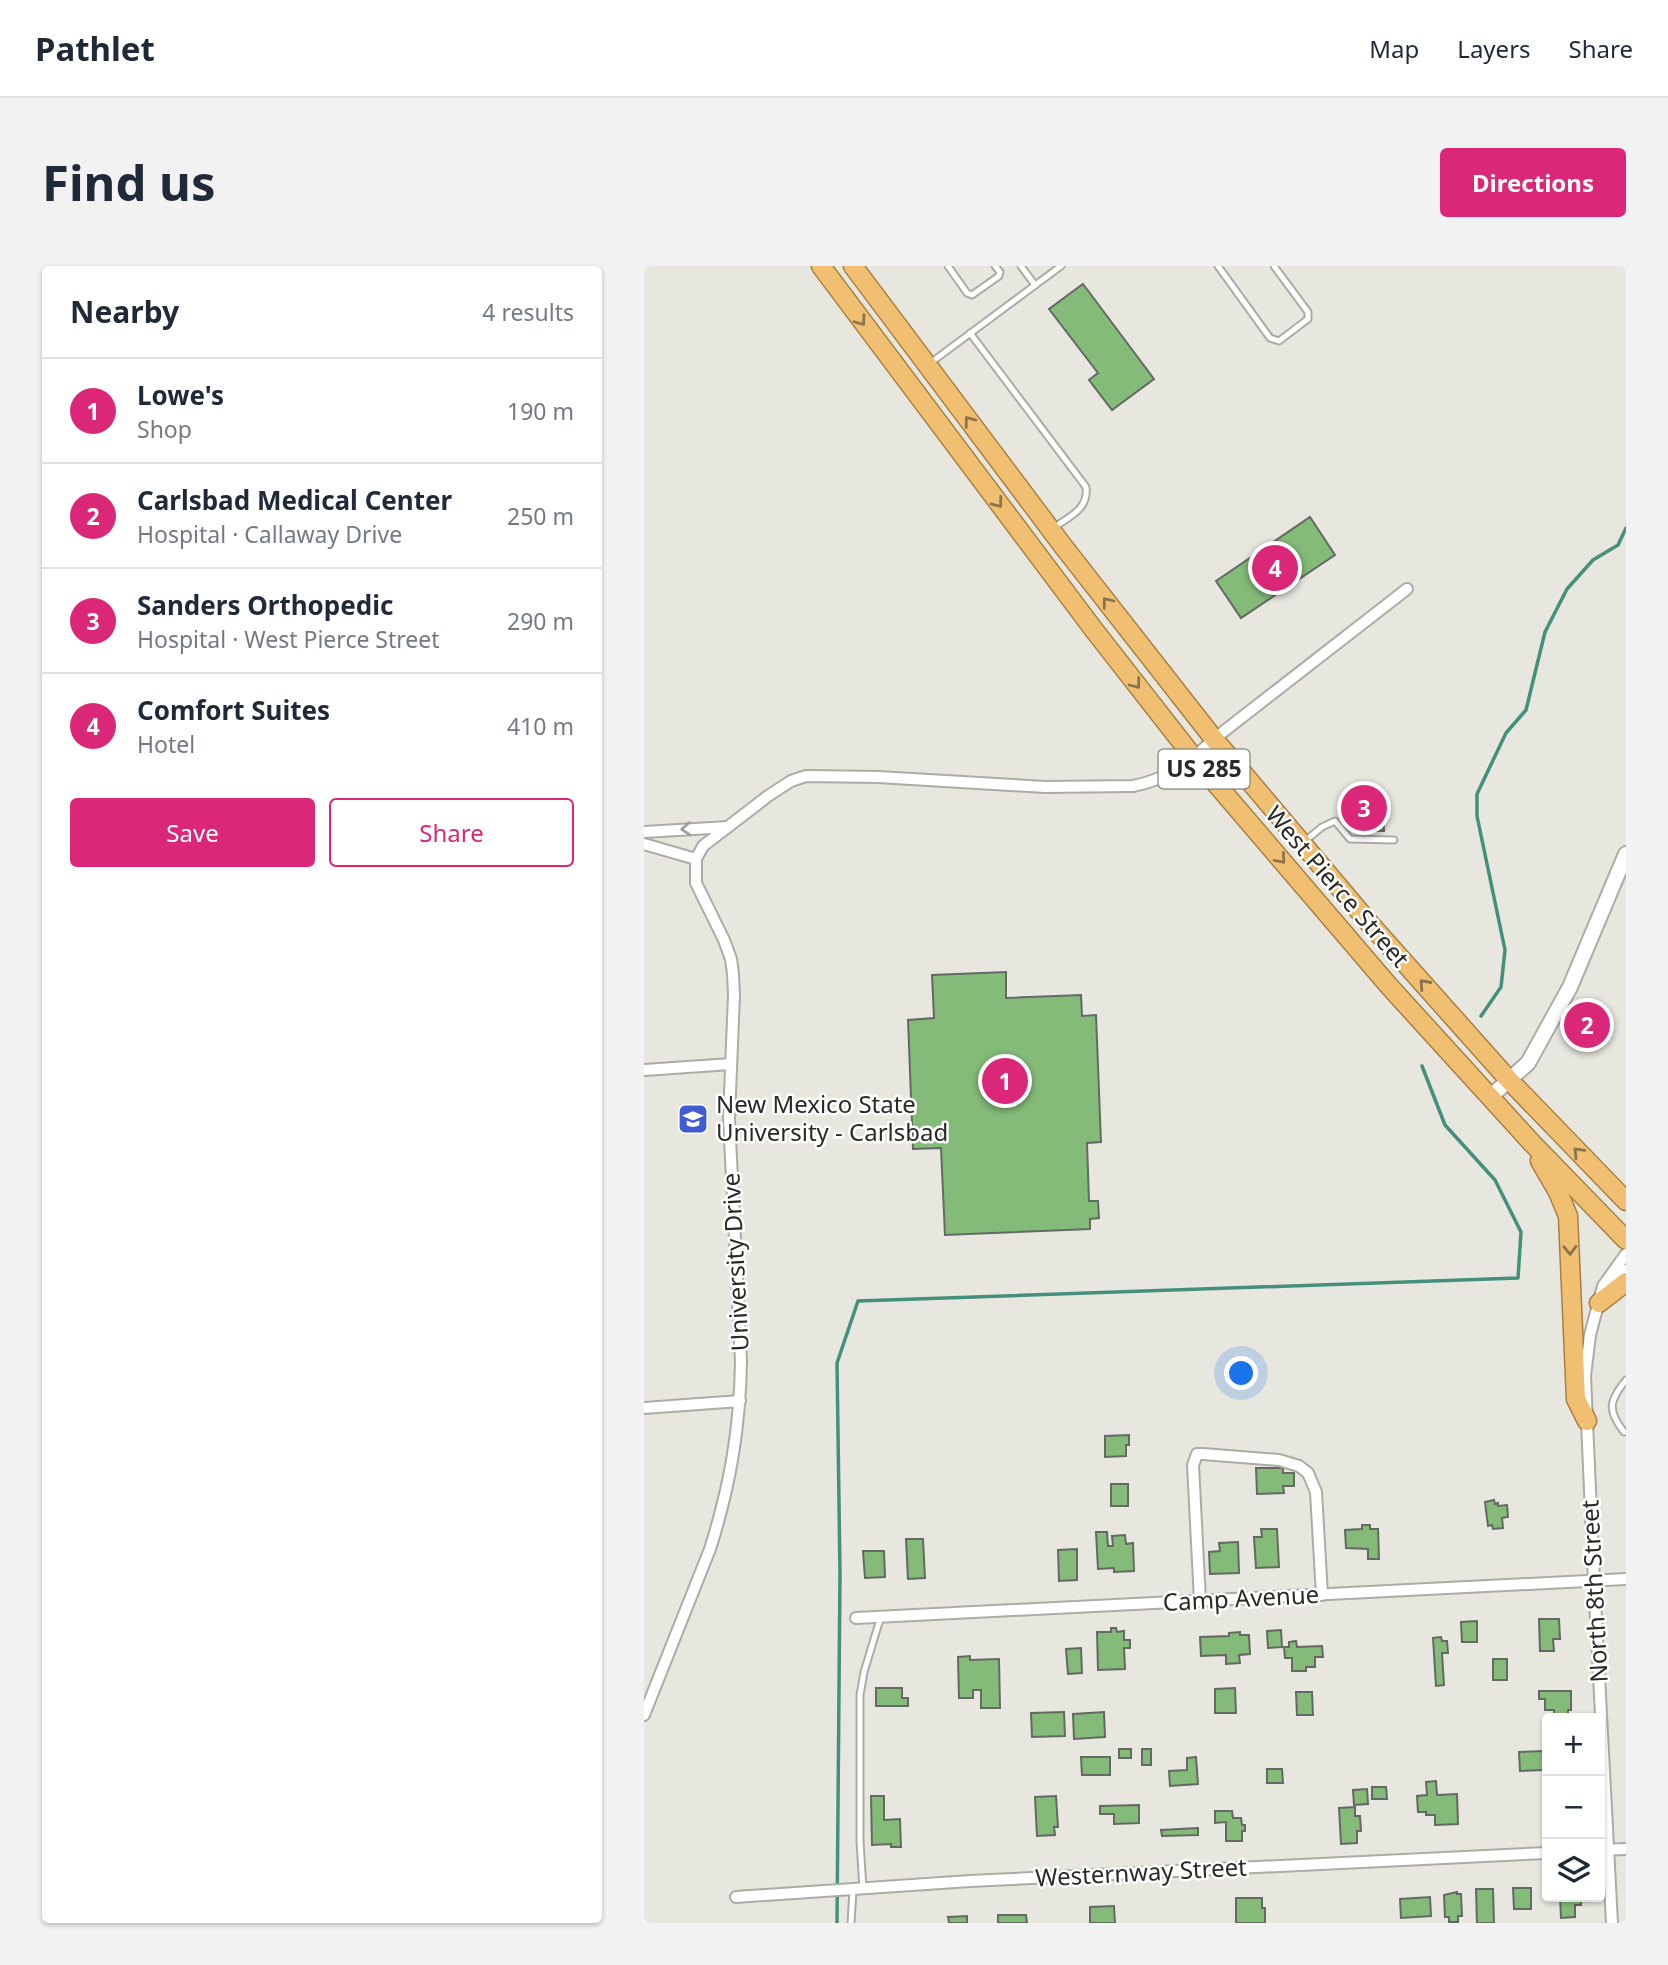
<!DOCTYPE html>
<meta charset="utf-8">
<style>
body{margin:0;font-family:"Noto Sans",sans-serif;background:#f2f2f3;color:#1f2937}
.controls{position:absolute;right:21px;bottom:21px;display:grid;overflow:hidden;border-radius:7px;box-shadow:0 2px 5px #0004}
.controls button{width:63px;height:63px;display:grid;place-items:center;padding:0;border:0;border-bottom:2px solid #e0e1e3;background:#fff;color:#1f2937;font:35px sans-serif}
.you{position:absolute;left:598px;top:1108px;width:24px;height:24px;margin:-18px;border:5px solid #fff;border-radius:50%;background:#1a73e8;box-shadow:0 0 0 10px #1a73e833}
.badge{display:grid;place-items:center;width:46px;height:46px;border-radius:50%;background:#db2777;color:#fff;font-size:23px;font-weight:700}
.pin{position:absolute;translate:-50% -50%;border:4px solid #fff;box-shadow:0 2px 7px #0006}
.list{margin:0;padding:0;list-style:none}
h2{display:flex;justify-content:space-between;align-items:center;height:91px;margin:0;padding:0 28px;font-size:30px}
h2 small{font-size:23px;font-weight:400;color:#747a83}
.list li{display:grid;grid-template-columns:46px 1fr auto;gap:21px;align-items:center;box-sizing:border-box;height:105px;padding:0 28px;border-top:2px solid #e0e1e3}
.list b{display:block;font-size:26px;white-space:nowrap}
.list p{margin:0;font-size:23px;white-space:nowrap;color:#747a83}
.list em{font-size:23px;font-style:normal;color:#747a83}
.actions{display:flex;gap:14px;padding:21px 28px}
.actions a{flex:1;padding:16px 0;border:2px solid #db2777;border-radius:7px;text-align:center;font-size:24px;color:#db2777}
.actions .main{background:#db2777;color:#fff}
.icon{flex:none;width:38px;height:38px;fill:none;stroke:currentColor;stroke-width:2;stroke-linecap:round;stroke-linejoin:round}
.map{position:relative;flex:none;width:982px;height:1657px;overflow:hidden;border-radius:7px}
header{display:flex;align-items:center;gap:42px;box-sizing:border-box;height:98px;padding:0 35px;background:#fff;border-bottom:2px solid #e0e1e3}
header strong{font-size:33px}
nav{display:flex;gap:38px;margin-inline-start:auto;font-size:24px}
.intro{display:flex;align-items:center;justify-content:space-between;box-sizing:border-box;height:168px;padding:0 42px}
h1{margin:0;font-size:49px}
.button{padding:18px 32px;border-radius:7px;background:#db2777;color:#fff;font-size:24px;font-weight:700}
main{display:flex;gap:42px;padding:0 42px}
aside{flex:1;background:#fff;border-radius:7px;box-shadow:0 2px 5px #0004}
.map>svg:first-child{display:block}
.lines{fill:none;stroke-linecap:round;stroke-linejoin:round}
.stream{stroke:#44907a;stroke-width:3.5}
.building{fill:#84bb79;stroke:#646963;stroke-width:2}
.service-casing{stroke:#acaca5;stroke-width:9}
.minor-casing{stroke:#acaca5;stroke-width:14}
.tertiary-casing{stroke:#acaca5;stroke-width:18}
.trunk-casing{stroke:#a88041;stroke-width:21}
.service{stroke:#fff;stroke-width:5}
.minor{stroke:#fff;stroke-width:10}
.tertiary{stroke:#fff;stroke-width:14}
.trunk{stroke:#f0bf72;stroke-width:18}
.oneway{stroke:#8c744c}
.oneway2{stroke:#9f9f9e}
.labels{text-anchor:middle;stroke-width:5;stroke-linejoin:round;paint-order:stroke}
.shield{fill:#fffffe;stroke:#696a68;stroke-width:2}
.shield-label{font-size:23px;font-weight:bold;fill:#292a27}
.street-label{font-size:24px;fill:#292a27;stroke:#fffffe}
.poi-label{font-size:24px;fill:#292a27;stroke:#fffffe;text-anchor:start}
</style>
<header>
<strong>Pathlet</strong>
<nav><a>Map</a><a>Layers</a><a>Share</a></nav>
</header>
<div class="intro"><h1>Find us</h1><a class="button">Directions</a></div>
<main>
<aside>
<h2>Nearby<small>4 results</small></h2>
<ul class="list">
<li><span class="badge">1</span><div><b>Lowe's</b><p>Shop</p></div><em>190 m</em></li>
<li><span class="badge">2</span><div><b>Carlsbad Medical Center</b><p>Hospital · Callaway Drive</p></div><em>250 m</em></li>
<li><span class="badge">3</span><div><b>Sanders Orthopedic</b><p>Hospital · West Pierce Street</p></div><em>290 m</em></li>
<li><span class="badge">4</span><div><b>Comfort Suites</b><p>Hotel</p></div><em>410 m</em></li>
</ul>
<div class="actions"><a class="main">Save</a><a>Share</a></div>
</aside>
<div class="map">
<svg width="982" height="1657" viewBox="0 0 982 1657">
<rect width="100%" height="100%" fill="#e7e7e0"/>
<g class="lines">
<g class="stream">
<path d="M 837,750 L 857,721 L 861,684 L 833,550 L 833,528 L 862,467 L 882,444 L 901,366 L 923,323 L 949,294 L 974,279 L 982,262"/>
<path d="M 193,1657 L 196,1307 L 193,1097 L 214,1035 L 874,1012 L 877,966 L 851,914 L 801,859 L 778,800"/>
</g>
</g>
<g class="building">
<path d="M 439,18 L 510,113 L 468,144 L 445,114 L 454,107 L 405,43 Z"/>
<path d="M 666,251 L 691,289 L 597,352 L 572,315 Z"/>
<path d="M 701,534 L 738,534 L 740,565 L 709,564 L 709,557 L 705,552 L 701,552 Z"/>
<path d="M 362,706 L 362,732 L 437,729 L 438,750 L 452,749 L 457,876 L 443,877 L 445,935 L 454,935 L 455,952 L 446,953 L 446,963 L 301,969 L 297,882 L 269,883 L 264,754 L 290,752 L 288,709 Z"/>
<path d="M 485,1169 L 485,1179 L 482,1179 L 482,1190 L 461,1191 L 461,1170 Z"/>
<path d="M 612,1202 L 639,1202 L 639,1207 L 650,1207 L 650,1220 L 639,1220 L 640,1227 L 613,1228 Z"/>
<rect x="467" y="1218" width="17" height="22"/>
<path d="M 850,1234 L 851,1238 L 854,1237 L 854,1240 L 863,1239 L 864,1251 L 858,1252 L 859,1262 L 849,1263 L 848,1259 L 844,1260 L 841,1236 Z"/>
<path d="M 718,1259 L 726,1259 L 726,1263 L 734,1263 L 735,1293 L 724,1293 L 724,1283 L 702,1282 L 701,1264 L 718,1263 Z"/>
<path d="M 617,1263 L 633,1263 L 635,1301 L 612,1302 L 610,1271 L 618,1271 Z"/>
<path d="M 452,1266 L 463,1266 L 464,1280 L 469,1280 L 468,1270 L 481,1269 L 482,1278 L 489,1277 L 490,1305 L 470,1306 L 470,1302 L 454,1303 Z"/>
<path d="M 262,1273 L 279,1273 L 281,1312 L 264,1313 Z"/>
<path d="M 594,1276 L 595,1307 L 566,1308 L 565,1286 L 576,1285 L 575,1277 Z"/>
<path d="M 433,1283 L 433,1314 L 415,1315 L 414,1284 Z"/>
<path d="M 219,1285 L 240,1285 L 241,1311 L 221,1312 Z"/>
<path d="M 895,1353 L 915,1353 L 916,1373 L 909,1373 L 910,1385 L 896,1385 Z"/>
<path d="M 833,1355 L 833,1376 L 818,1376 L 817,1356 Z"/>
<path d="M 467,1362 L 472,1362 L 473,1366 L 480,1365 L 480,1374 L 486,1374 L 486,1382 L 480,1382 L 481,1403 L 454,1404 L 453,1366 L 467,1366 Z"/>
<path d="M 637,1364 L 638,1381 L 624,1382 L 623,1365 Z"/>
<path d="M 596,1366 L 596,1369 L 605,1369 L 606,1388 L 595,1389 L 596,1397 L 582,1398 L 582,1389 L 557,1390 L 556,1371 L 585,1370 L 585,1367 Z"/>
<path d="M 797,1371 L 798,1375 L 803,1375 L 804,1387 L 798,1387 L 800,1419 L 792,1420 L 789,1372 Z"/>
<path d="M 652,1375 L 653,1381 L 678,1380 L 679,1391 L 671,1391 L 671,1401 L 662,1401 L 662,1405 L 648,1405 L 648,1392 L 641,1392 L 640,1381 L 645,1381 L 645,1376 Z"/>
<path d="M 437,1382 L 438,1407 L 424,1408 L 422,1383 Z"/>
<path d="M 326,1390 L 326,1394 L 355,1393 L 356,1442 L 337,1442 L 337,1424 L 329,1424 L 329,1432 L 315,1432 L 314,1391 Z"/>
<rect x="849" y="1393" width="14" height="21"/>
<path d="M 232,1422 L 258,1422 L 258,1432 L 264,1432 L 264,1440 L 232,1440 Z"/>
<path d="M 591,1422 L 592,1447 L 571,1447 L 571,1423 Z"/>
<path d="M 895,1425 L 927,1425 L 927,1444 L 924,1444 L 924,1449 L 910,1450 L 910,1444 L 901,1444 L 901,1433 L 895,1433 Z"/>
<path d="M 652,1426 L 668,1426 L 669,1449 L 653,1449 Z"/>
<path d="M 420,1446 L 421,1470 L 388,1471 L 387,1447 Z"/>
<path d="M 460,1446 L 461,1471 L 430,1473 L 429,1448 Z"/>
<rect x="475" y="1483" width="12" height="9"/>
<rect x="498" y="1483" width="9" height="16"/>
<path d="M 899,1485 L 900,1504 L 876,1505 L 875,1486 Z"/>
<path d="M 437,1491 L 466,1491 L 466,1509 L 438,1509 Z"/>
<path d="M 552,1491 L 554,1518 L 526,1520 L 525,1505 L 543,1504 L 543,1492 Z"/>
<path d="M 623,1503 L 638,1503 L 639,1517 L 623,1517 Z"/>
<path d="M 792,1515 L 793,1529 L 813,1528 L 814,1558 L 791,1559 L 791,1549 L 782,1549 L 782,1546 L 774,1546 L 773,1530 L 783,1529 L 782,1516 Z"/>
<path d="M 728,1521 L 742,1521 L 743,1533 L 728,1533 Z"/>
<path d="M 723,1523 L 724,1538 L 710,1539 L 709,1524 Z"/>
<path d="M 227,1530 L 240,1530 L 240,1554 L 256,1553 L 257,1581 L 247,1581 L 247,1578 L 228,1579 Z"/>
<path d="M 412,1530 L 414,1561 L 410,1561 L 411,1569 L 393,1570 L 391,1531 Z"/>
<path d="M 495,1539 L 495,1557 L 470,1558 L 470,1548 L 456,1548 L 456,1540 Z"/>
<path d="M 711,1541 L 711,1550 L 716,1550 L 717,1565 L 713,1565 L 713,1577 L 697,1578 L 695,1542 Z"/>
<path d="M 571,1545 L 588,1545 L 589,1552 L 597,1552 L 598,1559 L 601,1559 L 601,1565 L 598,1565 L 598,1575 L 582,1575 L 582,1556 L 571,1557 Z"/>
<path d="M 554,1562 L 554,1569 L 518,1570 L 517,1564 Z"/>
<path d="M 869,1622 L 887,1622 L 887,1643 L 870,1643 Z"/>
<path d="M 832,1623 L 849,1623 L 850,1657 L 833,1657 Z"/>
<path d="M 813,1626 L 813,1628 L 817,1628 L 818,1650 L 814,1650 L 814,1656 L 805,1656 L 805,1651 L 801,1651 L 800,1629 Z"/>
<path d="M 786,1631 L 787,1650 L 757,1652 L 756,1633 Z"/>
<path d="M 916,1631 L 937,1631 L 937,1639 L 931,1639 L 931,1651 L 917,1652 Z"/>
<path d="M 592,1632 L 618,1632 L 618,1642 L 621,1642 L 621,1657 L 592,1657 Z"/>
<path d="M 470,1640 L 471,1657 L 446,1657 L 446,1641 Z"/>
<path d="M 354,1649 L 382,1649 L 383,1657 L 354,1657 Z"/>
<path d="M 323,1650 L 323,1657 L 305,1657 L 304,1651 Z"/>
</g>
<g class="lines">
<g class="service-casing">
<g id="service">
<path d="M 304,0 L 323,27 L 328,29 L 355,10 L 356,6 L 351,0"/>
<path d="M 377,0 L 391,19"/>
<path d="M 574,0 L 626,72 L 635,75 L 664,53 L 664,46 L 630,0"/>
<path d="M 326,67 L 442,221 C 445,243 425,251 409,262"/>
<path d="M 285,98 L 417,0"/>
<path d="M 661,575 L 678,561 L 691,555 L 706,573 L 750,574"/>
<path d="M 980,1166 C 963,1144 965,1135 982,1114"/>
<path d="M 219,1623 L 216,1575 L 216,1429 L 220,1406 L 237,1350"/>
<path d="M 207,1657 L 209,1624"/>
</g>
</g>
<g class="minor-casing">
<g id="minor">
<path d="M 0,566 L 84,561"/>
<path d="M 0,578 L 52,593"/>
<path d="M 0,804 L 87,798"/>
<path d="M 968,1018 L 982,1004"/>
<path d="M 0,1142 L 96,1135"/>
<path d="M 556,1335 L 549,1199 L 553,1188 L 559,1188 L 635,1194 L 655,1200 L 664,1207 L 672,1226 L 678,1329"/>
<path d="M 212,1352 L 982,1313"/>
<path d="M 0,1449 L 66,1283 C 86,1220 96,1162 97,1095 L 85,852 L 90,729 L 89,708 L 87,693 L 80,674 L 52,617 L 52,593 L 59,580 L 124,530 L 147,515 L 162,510 L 234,511 L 401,521 L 489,520 C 522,514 546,496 570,473 L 763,323"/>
<path d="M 956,1584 L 982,1583"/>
<path d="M 92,1631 L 326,1615 L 903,1587"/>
<path d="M 968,1657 L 950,1315 L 941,1110 L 946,1069 L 959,1020 L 982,988"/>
</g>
</g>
<g class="tertiary-casing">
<path id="tertiary" d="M 846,831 L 884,797 L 926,721 L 982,588"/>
</g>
<g class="trunk-casing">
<g id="trunk">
<path d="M 177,0 L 450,364 L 550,492 L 745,720 L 887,876 L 982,974"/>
<path d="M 209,0 L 419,280 L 570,473 L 727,659 L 865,814 L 982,935"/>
<path d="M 896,895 L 914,926 L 924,950 L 932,1133 L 943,1155"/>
<path d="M 955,1037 L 982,1016"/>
</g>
</g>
<use href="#service" class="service"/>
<use href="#minor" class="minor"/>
<use href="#tertiary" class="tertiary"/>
<use href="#trunk" class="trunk"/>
</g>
<defs><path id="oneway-chevron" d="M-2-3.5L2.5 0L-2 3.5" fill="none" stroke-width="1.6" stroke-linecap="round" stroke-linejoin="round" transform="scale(1.75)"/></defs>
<g class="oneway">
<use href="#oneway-chevron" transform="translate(217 55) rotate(54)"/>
<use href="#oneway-chevron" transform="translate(325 155) rotate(-127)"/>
<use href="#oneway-chevron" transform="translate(354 237) rotate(53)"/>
<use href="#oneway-chevron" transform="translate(463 336) rotate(-128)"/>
<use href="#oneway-chevron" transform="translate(492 418) rotate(52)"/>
<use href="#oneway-chevron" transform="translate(637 593) rotate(49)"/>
<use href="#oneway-chevron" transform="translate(780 718) rotate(-132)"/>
<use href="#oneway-chevron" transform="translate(934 886) rotate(-134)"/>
<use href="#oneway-chevron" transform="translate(926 984) rotate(88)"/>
</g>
<use class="oneway2" href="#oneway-chevron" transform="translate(42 563) rotate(176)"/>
<defs>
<g id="university-square" transform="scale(1.575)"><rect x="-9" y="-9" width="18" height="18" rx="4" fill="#415ccf" stroke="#fffffe"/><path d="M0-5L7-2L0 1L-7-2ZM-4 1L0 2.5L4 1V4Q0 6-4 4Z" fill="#fff"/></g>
</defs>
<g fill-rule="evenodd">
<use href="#university-square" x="49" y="853"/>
</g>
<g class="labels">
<rect class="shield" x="514.5" y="483.5" width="91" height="39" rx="5"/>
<g class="shield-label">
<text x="560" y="511">US 285</text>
</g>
<g class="street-label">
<text transform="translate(693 621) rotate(49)" y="8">West Pierce Street</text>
<text transform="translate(92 996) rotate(-93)" y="8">University Drive</text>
<text transform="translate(951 1325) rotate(-93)" y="8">North 8th Street</text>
<text transform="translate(597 1333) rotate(-3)" y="8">Camp Avenue</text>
<text transform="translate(497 1607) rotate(-3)" y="8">Westernway Street</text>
</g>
<g class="poi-label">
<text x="72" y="847">New Mexico State<tspan x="72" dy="28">University - Carlsbad</tspan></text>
</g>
</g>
</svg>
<div class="controls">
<button>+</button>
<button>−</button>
<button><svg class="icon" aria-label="layers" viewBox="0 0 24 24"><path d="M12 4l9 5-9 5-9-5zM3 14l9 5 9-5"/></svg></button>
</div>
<div class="you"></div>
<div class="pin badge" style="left:361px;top:815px">1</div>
<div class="pin badge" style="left:943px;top:759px">2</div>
<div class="pin badge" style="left:720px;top:542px">3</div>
<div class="pin badge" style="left:631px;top:302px">4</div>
</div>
</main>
